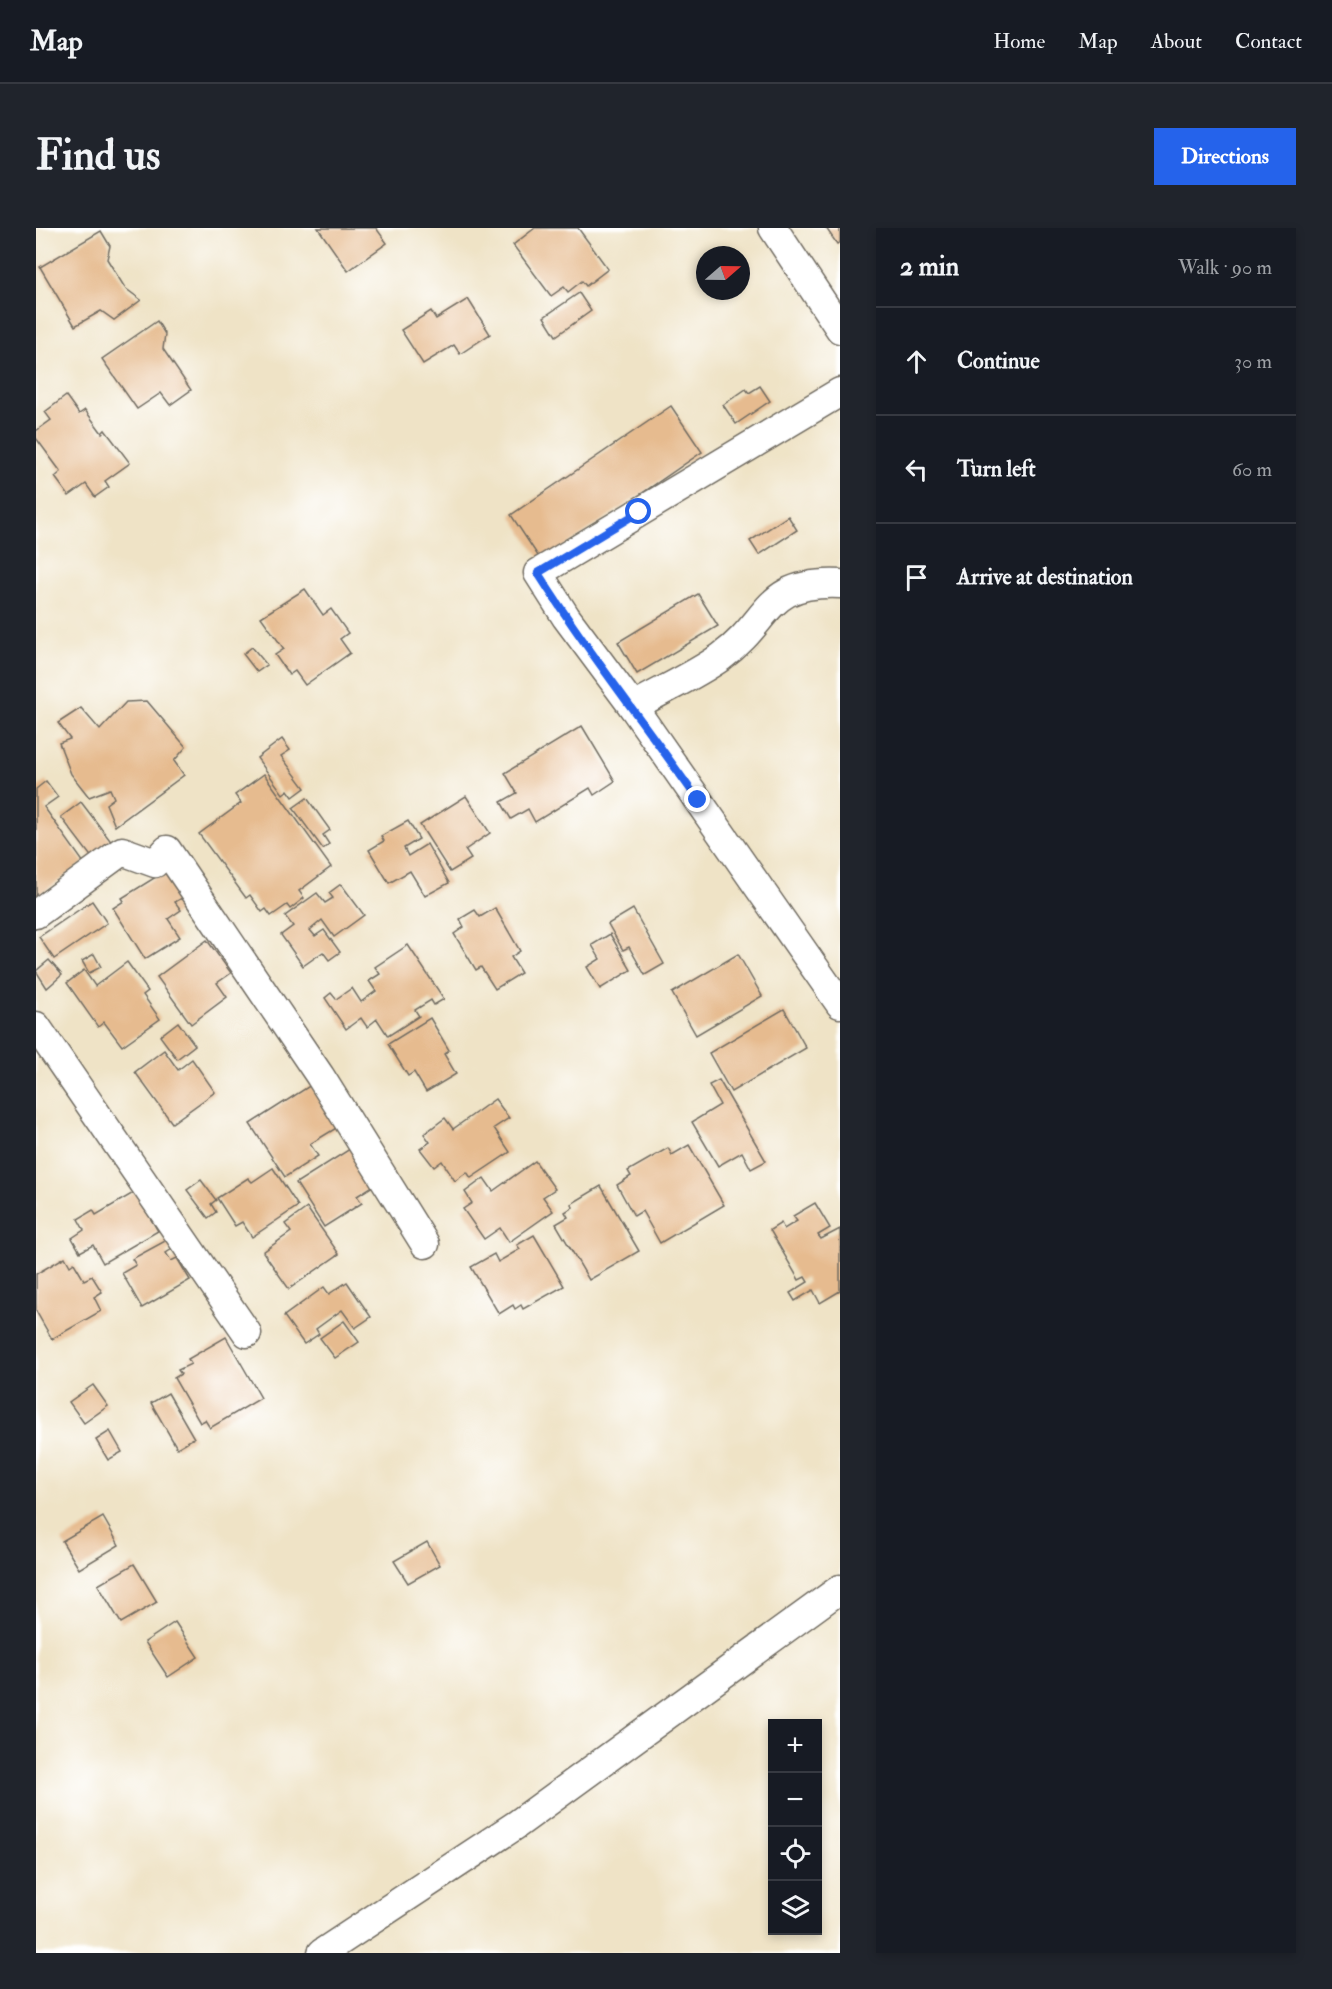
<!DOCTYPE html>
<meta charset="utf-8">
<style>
body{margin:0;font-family:"IM FELL Double Pica",serif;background:#20242c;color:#f1f3f6}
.controls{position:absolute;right:18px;bottom:18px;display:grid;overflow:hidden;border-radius:0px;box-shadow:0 3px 9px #0003}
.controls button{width:54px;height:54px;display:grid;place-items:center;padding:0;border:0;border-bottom:2px solid #363941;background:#171b24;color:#f1f3f6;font:30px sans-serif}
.compass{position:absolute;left:660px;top:18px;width:54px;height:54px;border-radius:50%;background:#171b24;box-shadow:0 3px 9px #0003;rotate:70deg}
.stop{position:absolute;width:18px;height:18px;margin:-14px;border:4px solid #2563eb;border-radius:50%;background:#fff}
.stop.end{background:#2563eb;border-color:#fff;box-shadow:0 2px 6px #0008}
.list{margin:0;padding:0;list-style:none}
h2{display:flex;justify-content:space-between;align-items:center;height:78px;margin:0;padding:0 24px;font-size:26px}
h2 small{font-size:20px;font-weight:400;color:#9ea1a6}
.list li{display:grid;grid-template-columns:39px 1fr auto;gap:18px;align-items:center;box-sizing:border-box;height:108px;padding:0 24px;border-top:2px solid #363941}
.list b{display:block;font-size:22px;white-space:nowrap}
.list em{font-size:20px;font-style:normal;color:#9ea1a6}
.icon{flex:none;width:33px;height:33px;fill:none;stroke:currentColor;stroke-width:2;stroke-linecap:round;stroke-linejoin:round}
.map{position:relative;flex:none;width:804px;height:1725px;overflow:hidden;border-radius:0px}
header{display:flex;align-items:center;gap:36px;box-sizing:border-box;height:84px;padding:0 30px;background:#171b24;border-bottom:2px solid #363941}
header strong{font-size:28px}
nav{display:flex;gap:33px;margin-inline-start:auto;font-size:21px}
.intro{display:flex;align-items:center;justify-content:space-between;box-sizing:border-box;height:144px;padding:0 36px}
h1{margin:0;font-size:42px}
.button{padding:15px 27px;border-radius:0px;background:#2563eb;color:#fff;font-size:21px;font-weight:700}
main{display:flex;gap:36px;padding:0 36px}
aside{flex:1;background:#171b24;border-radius:0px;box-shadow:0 3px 9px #0003}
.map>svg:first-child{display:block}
.building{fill:#e6bb8f}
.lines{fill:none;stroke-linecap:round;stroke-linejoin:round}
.minor-casing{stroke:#706b61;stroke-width:31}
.minor{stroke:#fff;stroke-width:28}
.route{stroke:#2563eb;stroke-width:8}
</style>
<header>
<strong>Map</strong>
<nav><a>Home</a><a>Map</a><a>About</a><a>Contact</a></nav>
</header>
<div class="intro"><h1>Find us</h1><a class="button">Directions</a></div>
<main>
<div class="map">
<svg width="804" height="1725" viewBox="0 0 804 1725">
<rect width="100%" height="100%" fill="#fff"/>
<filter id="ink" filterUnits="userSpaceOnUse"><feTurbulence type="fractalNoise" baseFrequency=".0167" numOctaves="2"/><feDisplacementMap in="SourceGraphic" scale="12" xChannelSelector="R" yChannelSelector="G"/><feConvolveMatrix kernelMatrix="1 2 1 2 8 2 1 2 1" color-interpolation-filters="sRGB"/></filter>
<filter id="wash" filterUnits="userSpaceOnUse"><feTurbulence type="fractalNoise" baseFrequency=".008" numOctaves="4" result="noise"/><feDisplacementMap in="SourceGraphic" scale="24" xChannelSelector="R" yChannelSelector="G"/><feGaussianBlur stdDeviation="1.35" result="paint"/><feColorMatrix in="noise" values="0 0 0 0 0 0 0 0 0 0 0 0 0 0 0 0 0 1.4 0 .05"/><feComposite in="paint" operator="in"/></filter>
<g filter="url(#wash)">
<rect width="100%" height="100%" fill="#efe3c6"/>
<g id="blocks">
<g class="building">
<path d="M 282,0 L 340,0 L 351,15 L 312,43 Z"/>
<path d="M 499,0 L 542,0 L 572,41 L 550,58 L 546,53 L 532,64 L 528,59 L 515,68 L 477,17 Z"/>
<path d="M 790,0 L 804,0 L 804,14 L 801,16 Z"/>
<path d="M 65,3 L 74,18 L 71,31 L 89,60 L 105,72 L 78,92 L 65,83 L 39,98 L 4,39 Z"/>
<path d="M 543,65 L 555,83 L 520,108 L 508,89 Z"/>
<path d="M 432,71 L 454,106 L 424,126 L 418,117 L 387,136 L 365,102 L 395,83 L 400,91 Z"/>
<path d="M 121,93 L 129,106 L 127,121 L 155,162 L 134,177 L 125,165 L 101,181 L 66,131 Z"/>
<path d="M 724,158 L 734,173 L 700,196 L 687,177 L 710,161 L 713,165 Z"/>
<path d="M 30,168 L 43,186 L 49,182 L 66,205 L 69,202 L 94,235 L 69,253 L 73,259 L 59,269 L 50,256 L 33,268 L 19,249 L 25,244 L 0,210 L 0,203 L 15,192 L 9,184 Z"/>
<path d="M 635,178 L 666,224 L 506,334 L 475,287 Z"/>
<path d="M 752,288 L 761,302 L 723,327 L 714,313 Z"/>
<path d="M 269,361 L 287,387 L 295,381 L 312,405 L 304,411 L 314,425 L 269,457 L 259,443 L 253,447 L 239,427 L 248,421 L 225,389 Z"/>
<path d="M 662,366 L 682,398 L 601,446 L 582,414 Z"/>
<path d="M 216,419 L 231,437 L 221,444 L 207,426 Z"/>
<path d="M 111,473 L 150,519 L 138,533 L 148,547 L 79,598 L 70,576 L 78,570 L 74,561 L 53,569 L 35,546 L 23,515 L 34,511 L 22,495 L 45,480 L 64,502 L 90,474 Z"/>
<path d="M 546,498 L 579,553 L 558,567 L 554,560 L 499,594 L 492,581 L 475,591 L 465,574 L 481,565 L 469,545 Z"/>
<path d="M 246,511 L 254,522 L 245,528 L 269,560 L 257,569 L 252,562 L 247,566 L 221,530 Z"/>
<path d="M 228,546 L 295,639 L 263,663 L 268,670 L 254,681 L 251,677 L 235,688 L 230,681 L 226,684 L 214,667 L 210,670 L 163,606 L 205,575 L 199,567 Z"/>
<path d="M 10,553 L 22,569 L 8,579 L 48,635 L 0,669 L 0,561 Z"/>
<path d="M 430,568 L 454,605 L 429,622 L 435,631 L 414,644 L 384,597 Z"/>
<path d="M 271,570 L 294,602 L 287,607 L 293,616 L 287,621 L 257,580 Z"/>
<path d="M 45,574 L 80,620 L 60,635 L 25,589 Z"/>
<path d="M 372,593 L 383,611 L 368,620 L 372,628 L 391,616 L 413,655 L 389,668 L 374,643 L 353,655 L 333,622 L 348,613 L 345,608 Z"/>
<path d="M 131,642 L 148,669 L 139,674 L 145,682 L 132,691 L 144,709 L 109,731 L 77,680 L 88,673 L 86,670 Z"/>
<path d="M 305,656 L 328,687 L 298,709 L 286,692 L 274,702 L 279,708 L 288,702 L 304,724 L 293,732 L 287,724 L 267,738 L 245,707 L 257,698 L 249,688 L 281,665 L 289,675 L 297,670 L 293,665 Z"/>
<path d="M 56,673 L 71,695 L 18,731 L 3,709 Z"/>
<path d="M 459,680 L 484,723 L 475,729 L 485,745 L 459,761 L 445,739 L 440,742 L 418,706 L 428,699 L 424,691 L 439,682 L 444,689 Z"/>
<path d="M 597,681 L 628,736 L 609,747 L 593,719 L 587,722 L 572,696 Z"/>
<path d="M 574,706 L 595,742 L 564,761 L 551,739 L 564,731 L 556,717 Z"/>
<path d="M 171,712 L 195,745 L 181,755 L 191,769 L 155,796 L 121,749 Z"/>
<path d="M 372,717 L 408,771 L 398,777 L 395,772 L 379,782 L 383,788 L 352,808 L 341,791 L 331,799 L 325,790 L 310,801 L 289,770 L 295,765 L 300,771 L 316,760 L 325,774 L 340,763 L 333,753 L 344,746 L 339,739 Z"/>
<path d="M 58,726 L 65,739 L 53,745 L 46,733 Z"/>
<path d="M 702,726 L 726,768 L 660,807 L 636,765 Z"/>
<path d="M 13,732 L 26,747 L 11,760 L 0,743 Z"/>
<path d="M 91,734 L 112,763 L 107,767 L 124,791 L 86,818 L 68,794 L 62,799 L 31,755 L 48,742 L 59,758 Z"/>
<path d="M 748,781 L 770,820 L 695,864 L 673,825 Z"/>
<path d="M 394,790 L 413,822 L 408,826 L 420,846 L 390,864 L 378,844 L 372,848 L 352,816 Z"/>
<path d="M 142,794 L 159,817 L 141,831 L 124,808 Z"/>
<path d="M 128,822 L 142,842 L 156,831 L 179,864 L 136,895 L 99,844 Z"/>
<path d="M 683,852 L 730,933 L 715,941 L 706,924 L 682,938 L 656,894 L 684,877 L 673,857 Z"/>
<path d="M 275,857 L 302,899 L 274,916 L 282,928 L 249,949 L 214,896 Z"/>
<path d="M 459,871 L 473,890 L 458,900 L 474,924 L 435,950 L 431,944 L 419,953 L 406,933 L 398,939 L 384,921 L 394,914 L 388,906 L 409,890 L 417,901 Z"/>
<path d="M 653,917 L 688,977 L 624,1015 L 606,983 L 598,988 L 581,957 L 595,948 L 592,943 L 632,920 L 636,927 Z"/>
<path d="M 317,919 L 340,956 L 321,968 L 326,975 L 288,999 L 260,955 Z"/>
<path d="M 499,933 L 519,961 L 507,969 L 517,983 L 473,1014 L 464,1000 L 448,1011 L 427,981 L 436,975 L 429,964 L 448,950 L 457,963 Z"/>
<path d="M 237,940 L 262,978 L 216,1009 L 206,994 L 199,998 L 181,970 L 212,950 L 216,954 Z"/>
<path d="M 165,952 L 180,972 L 175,976 L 180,984 L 172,990 L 151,962 Z"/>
<path d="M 565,958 L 603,1023 L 553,1052 L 520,996 L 532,989 L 529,984 L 537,979 L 535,976 Z"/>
<path d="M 99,964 L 122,1003 L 67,1035 L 57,1017 L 44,1024 L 36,1010 L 48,1002 L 42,991 L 57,982 L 60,987 Z"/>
<path d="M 779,975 L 794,1000 L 782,1007 L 785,1011 L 804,1001 L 804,1063 L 784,1075 L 777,1062 L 759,1073 L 754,1065 L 772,1054 L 769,1049 L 763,1052 L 734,1002 L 745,995 L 748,1001 L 761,993 L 757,988 Z"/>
<path d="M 271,980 L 303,1026 L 253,1061 L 227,1024 L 255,1004 L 249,996 Z"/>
<path d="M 498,1007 L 528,1058 L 487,1081 L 485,1077 L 479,1081 L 477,1077 L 463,1086 L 435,1039 L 458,1026 L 462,1034 L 484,1021 L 481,1017 Z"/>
<path d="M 131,1012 L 136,1021 L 130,1025 L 135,1033 L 141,1030 L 154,1052 L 106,1080 L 86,1045 L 100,1037 L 96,1031 Z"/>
<path d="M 29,1029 L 34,1038 L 38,1035 L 48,1052 L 56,1048 L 66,1064 L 58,1069 L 65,1083 L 16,1111 L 0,1083 L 0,1046 Z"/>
<path d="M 311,1054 L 335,1089 L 319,1100 L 306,1082 L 280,1101 L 283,1106 L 268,1116 L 248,1088 L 288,1059 L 293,1066 Z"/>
<path d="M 308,1093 L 323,1114 L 299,1130 L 284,1110 Z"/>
<path d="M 190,1109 L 225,1170 L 174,1200 L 169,1192 L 164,1195 L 138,1150 L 145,1146 L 142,1142 L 155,1136 L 152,1131 Z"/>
<path d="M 57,1157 L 72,1178 L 48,1195 L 33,1174 Z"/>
<path d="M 132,1165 L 158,1210 L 141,1220 L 115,1175 Z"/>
<path d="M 74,1203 L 86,1224 L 72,1232 L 60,1212 Z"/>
<path d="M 67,1289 L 83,1317 L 43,1341 L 26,1313 Z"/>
<path d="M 391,1314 L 404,1337 L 372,1355 L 358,1333 Z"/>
<path d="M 98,1336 L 121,1374 L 85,1395 L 62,1357 Z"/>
<path d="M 139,1394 L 162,1429 L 132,1449 L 109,1414 Z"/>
</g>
</g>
</g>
<g filter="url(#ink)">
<use href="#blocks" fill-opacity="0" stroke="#706b61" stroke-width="1.5"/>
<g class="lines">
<g class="minor-casing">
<g id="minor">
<path d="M 737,0 L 804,101"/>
<path d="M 804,164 L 502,345 L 530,389 L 597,479 L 804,776"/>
<path d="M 597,479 C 626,462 658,448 685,429 C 737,391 727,353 804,356"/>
<path d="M 0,686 L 86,623 L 119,635 L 131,622 L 284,848 L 389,1016"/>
<path d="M 0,798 L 211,1105"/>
<path d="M 286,1725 L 480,1597 L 804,1361"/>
</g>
</g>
<use href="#minor" class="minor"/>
</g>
</g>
<g class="lines" filter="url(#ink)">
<path class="route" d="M 603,284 L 502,345 C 551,423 609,496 662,572"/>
</g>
</svg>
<div class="controls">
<button>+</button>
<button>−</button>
<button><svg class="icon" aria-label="locate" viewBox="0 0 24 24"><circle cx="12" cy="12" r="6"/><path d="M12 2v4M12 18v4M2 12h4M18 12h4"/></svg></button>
<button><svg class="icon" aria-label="layers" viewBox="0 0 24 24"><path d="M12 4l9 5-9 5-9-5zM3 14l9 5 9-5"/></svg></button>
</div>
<svg class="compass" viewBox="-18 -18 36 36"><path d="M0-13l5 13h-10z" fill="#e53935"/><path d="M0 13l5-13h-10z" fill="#9ea1a6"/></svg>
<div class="stop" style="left:603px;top:284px"></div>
<div class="stop end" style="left:662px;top:572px"></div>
</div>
<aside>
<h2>2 min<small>Walk · 90 m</small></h2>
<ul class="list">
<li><svg class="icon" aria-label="ahead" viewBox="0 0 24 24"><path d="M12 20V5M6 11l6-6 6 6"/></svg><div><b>Continue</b></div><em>30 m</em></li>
<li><svg class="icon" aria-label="left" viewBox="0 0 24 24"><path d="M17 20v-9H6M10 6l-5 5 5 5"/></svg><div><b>Turn left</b></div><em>60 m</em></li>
<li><svg class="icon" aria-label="arrive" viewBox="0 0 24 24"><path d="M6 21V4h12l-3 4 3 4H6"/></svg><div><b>Arrive at destination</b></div></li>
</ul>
</aside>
</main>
